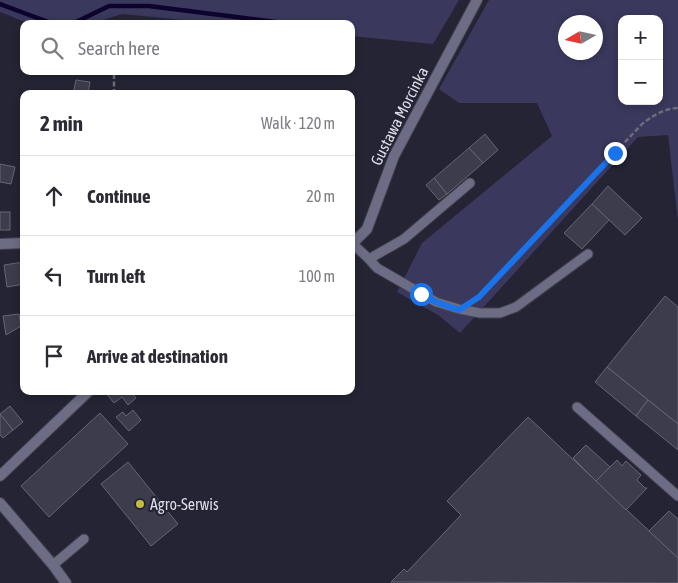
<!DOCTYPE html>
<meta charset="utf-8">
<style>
body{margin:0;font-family:"Asap Condensed",sans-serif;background:#f7f7f7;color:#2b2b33}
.controls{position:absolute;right:15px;top:15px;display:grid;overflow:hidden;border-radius:10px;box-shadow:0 2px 8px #0003}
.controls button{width:45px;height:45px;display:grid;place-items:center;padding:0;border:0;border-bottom:1px solid #e1e1e2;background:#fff;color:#2b2b33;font:25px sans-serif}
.compass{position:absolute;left:558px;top:15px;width:45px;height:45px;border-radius:50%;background:#fff;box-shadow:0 2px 8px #0003;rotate:261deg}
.stop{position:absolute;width:15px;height:15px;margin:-11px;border:4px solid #1a73e8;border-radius:50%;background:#fff}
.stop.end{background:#1a73e8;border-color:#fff;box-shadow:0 1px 5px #0008}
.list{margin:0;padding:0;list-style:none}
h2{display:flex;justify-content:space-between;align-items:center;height:65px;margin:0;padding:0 20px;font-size:21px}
h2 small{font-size:16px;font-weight:400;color:#7c7c81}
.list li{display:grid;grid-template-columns:32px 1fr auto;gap:15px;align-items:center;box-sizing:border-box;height:80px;padding:0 20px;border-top:1px solid #e1e1e2}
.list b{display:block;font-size:19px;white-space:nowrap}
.list em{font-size:16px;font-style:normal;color:#7c7c81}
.icon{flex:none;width:28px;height:28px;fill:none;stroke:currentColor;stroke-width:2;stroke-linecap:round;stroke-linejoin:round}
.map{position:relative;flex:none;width:678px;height:583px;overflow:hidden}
.search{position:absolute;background:#fff;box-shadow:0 2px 8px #0003;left:20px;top:20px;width:335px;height:55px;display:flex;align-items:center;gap:12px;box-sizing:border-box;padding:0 18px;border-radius:10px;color:#7c7c81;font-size:19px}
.panel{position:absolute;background:#fff;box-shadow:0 2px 8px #0003;left:20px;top:90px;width:335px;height:305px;border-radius:10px}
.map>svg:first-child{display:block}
.green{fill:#3a385c;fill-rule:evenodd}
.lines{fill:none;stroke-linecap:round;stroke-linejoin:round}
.stream{stroke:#0d032e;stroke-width:4.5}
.building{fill:#3c3c4c;stroke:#656576}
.lane-casing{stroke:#424251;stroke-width:11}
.street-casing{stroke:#424251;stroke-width:12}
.path{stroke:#6c6c7a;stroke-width:2.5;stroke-dasharray:5 2.5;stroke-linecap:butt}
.lane{stroke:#6c6c84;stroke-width:9}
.street{stroke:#6c6c84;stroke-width:10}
.route{stroke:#1a73e8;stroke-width:6}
.poi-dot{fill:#c4bc3d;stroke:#252434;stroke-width:2}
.labels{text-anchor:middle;stroke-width:4.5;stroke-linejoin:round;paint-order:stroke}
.street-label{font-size:16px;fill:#dddde8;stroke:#252434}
.poi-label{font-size:16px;fill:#dddde8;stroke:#252434;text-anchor:start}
</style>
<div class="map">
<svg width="678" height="583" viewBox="0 0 678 583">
<rect width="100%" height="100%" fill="#252434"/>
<g class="green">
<path d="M 0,0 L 459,0 L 433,44 L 351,36 L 351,24 L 224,24 L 122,14 L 90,24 L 30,24 L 0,12 Z"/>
<path d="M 489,0 L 678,0 L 678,221 L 668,135 L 638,137 L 460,333 L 438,315 L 397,292 L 422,243 L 552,136 L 537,103 L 459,103 L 439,89 ZM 622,19 L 659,19 L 659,101 L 622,101 ZM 566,22 L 596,22 L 596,52 L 566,52 Z"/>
</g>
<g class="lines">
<path class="stream" d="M 0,4 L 51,23 L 74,23 L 109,6 L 149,6 L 291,24"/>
</g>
<g class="building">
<path d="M 76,80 L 90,82 L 88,94 L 73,94 Z"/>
<path d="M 485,134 L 498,150 L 483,163 L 469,148 Z"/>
<path d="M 469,148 L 483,163 L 447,194 L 434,178 Z"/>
<path d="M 0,164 L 15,167 L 11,184 L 0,182 Z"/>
<path d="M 434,178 L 447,194 L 439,200 L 426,185 Z"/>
<path d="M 608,186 L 642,218 L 625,235 L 592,204 Z"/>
<path d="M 592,204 L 609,220 L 582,249 L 564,233 Z"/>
<rect x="0" y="212" width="10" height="18"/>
<path d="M 24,262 L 24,284 L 7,287 L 4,265 Z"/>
<path d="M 665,296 L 678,307 L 678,424 L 607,367 Z"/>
<path d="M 19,314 L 21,326 L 6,335 L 3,316 Z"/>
<path d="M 607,367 L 648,400 L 636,416 L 595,382 Z"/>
<path d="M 108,391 L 130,391 L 136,398 L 128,405 L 122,397 L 114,403 L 106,393 Z"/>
<path d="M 648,400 L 678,424 L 678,450 L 636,416 Z"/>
<path d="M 10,406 L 23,422 L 13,430 L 0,414 Z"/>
<path d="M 133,410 L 141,420 L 129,431 L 116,417 L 123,412 L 126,416 Z"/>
<path d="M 100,413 L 128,444 L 49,517 L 21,486 Z"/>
<path d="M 0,414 L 13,430 L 3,438 L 0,435 Z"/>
<path d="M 528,417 L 678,558 L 678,583 L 391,582 L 404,569 L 407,572 L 461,515 L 447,501 Z"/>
<path d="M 586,445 L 610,467 L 596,481 L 573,458 Z"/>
<path d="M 617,460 L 622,466 L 626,461 L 641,475 L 637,480 L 645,488 L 647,488 L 626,510 L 596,481 Z"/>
<path d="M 128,462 L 178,524 L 151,546 L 101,484 Z"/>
<path d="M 669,511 L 678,519 L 678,558 L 649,531 Z"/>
</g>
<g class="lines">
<g class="lane-casing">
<g id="lane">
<path d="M 353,244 L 369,259 L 377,268 L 436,302 L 459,309 L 480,313 L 500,313 L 516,307 L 588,254"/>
<path d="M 369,259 L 404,239 L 470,183"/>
<path d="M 577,407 L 678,496"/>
<path d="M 53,565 L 84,539"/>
</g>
</g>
<g class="street-casing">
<g id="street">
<path d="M 0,244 L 24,243"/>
<path d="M 351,245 L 367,229 L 394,156 L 477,0"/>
<path d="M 0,476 L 89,391"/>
<path d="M 0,503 L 53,565 L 66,583"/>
</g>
</g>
<g class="path">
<path d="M 114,94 L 114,71"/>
<path d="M 475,300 L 479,297 L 642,124 C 654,115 663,109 678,108"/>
</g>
<use href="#lane" class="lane"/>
<use href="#street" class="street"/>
</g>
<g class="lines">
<path class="route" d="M 421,294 L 436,302 L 459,310 L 479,297 L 615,153"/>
</g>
<circle class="poi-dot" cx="140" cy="504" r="5"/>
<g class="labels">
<g class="street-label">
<text transform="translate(399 116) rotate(-63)" y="6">Gustawa Morcinka</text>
</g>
<g class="poi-label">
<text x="150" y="510">Agro-Serwis</text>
</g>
</g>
</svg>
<div class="controls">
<button>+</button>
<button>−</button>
</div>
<svg class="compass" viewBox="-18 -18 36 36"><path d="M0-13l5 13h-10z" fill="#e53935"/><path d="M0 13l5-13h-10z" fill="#7c7c81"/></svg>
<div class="stop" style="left:421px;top:294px"></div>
<div class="stop end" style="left:615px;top:153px"></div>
<div class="search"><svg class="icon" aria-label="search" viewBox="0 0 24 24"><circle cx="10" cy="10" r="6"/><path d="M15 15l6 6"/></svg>Search here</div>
<section class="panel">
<h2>2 min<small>Walk · 120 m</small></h2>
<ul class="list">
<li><svg class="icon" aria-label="ahead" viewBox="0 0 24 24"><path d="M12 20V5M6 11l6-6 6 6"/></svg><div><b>Continue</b></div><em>20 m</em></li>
<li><svg class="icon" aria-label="left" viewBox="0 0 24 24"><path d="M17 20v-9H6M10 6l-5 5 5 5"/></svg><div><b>Turn left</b></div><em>100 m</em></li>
<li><svg class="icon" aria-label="arrive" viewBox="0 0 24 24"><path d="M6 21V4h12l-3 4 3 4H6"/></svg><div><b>Arrive at destination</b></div></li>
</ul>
</section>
</div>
